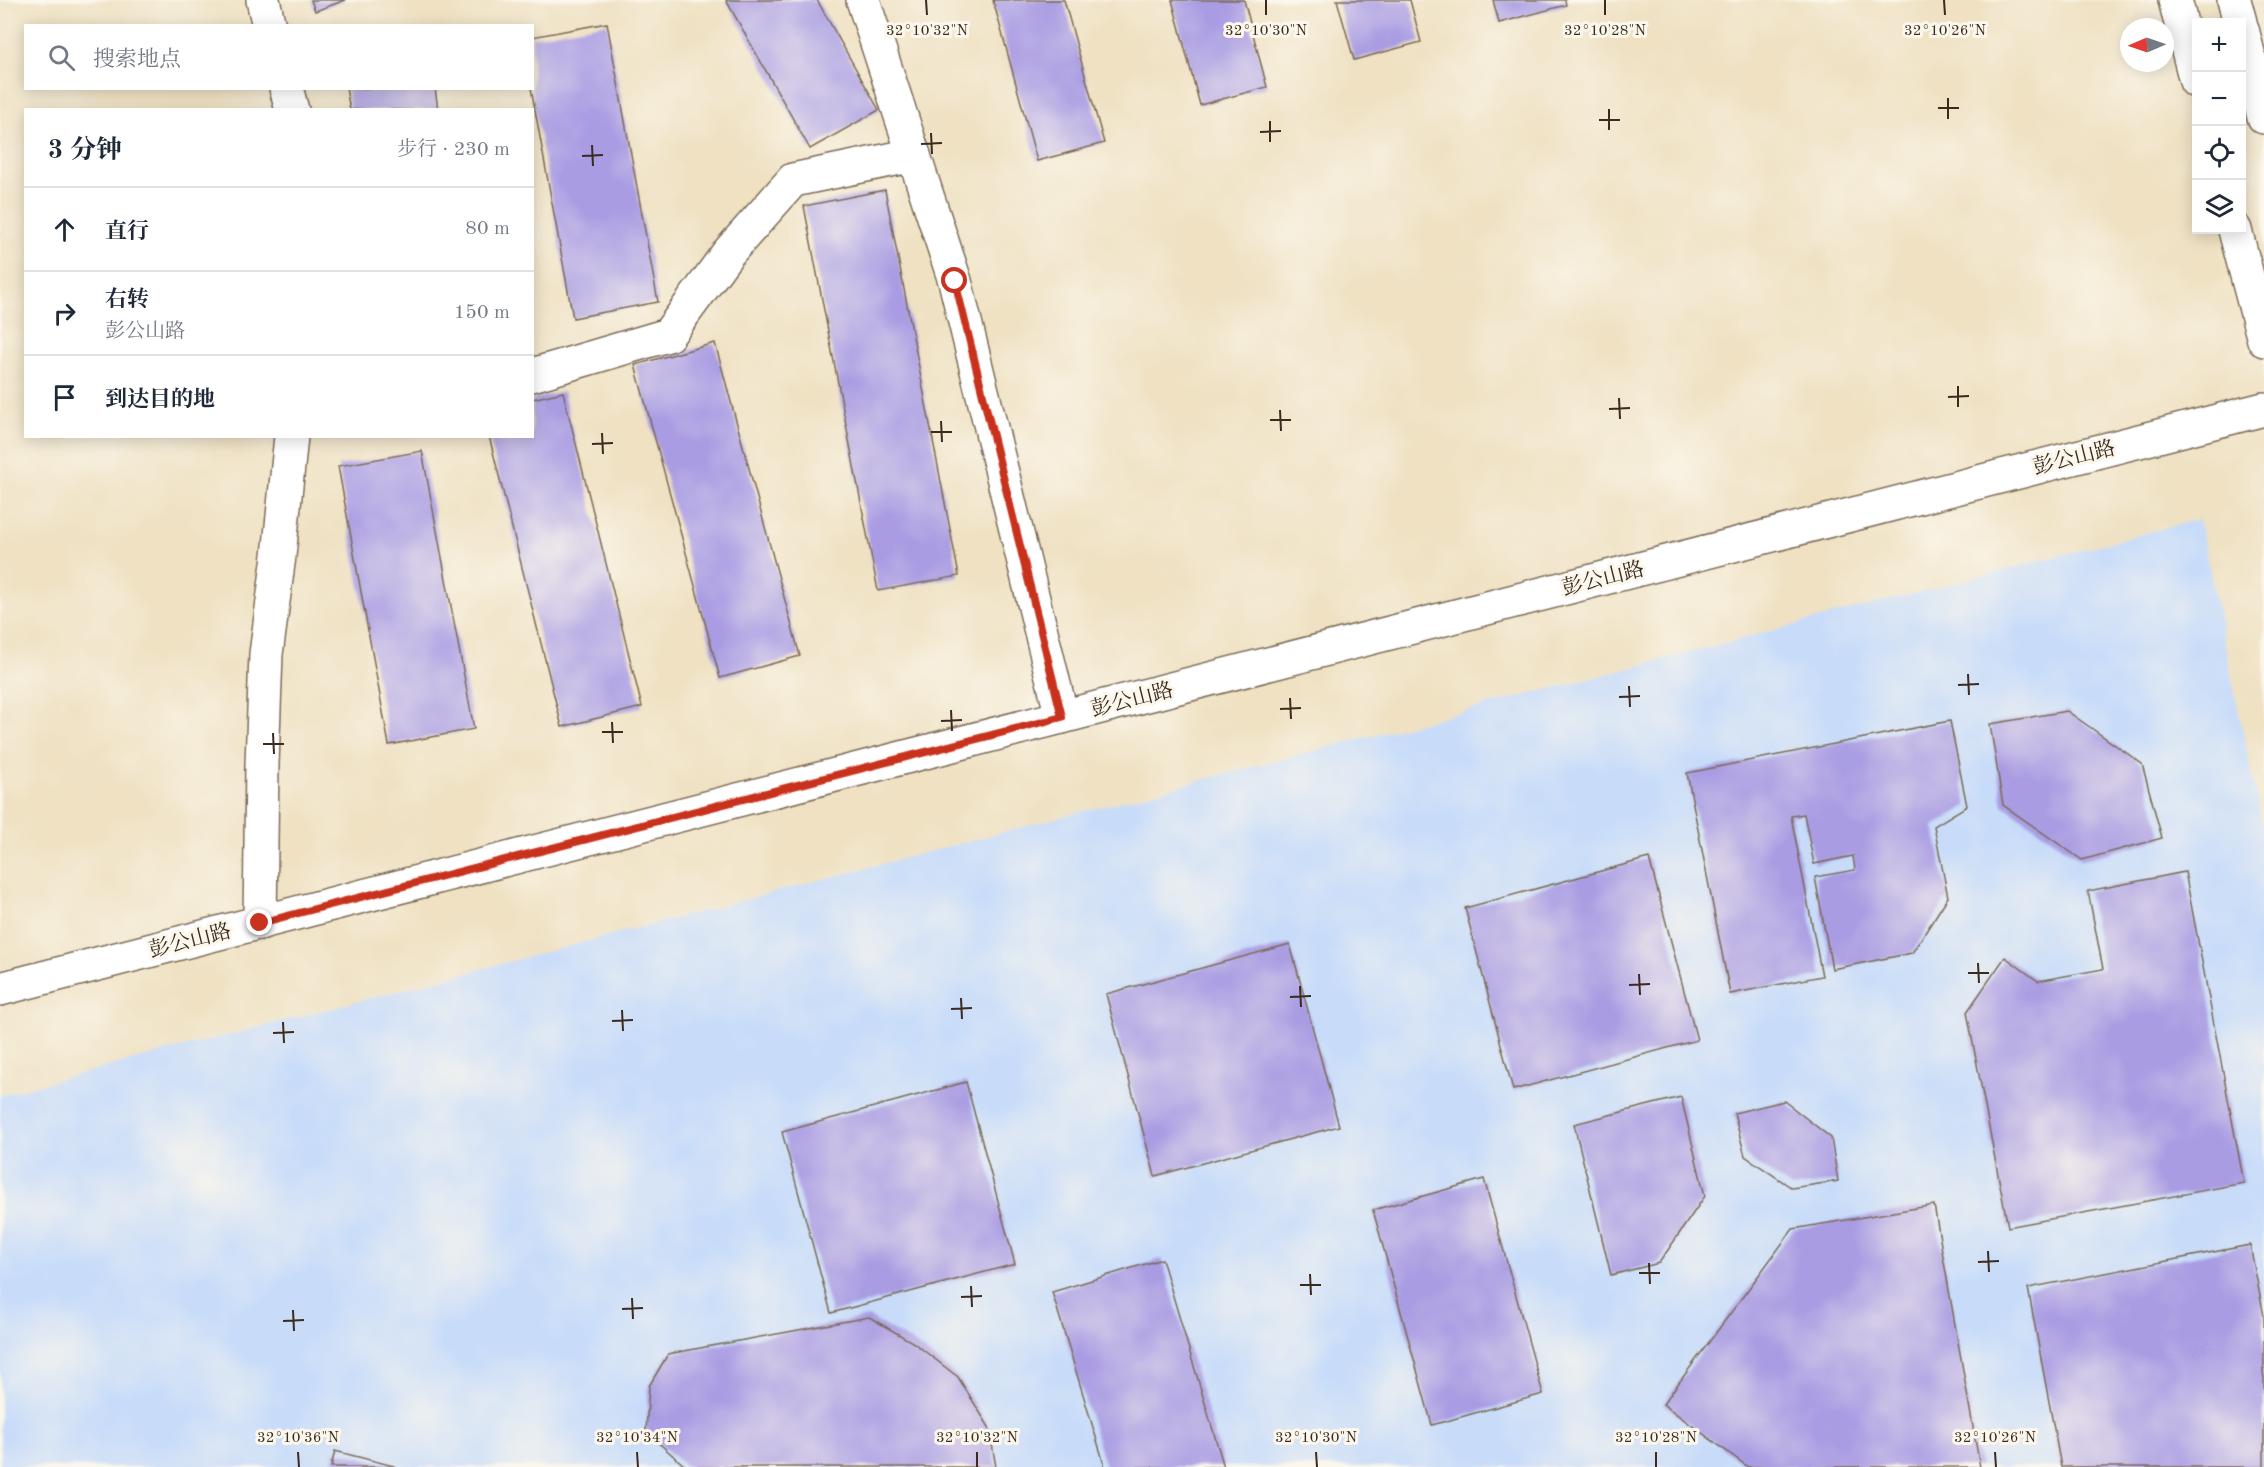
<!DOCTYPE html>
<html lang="zh">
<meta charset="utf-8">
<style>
body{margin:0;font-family:"Old Standard TT","Noto Serif SC",serif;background:#f2f2f3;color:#1f2937}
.controls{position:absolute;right:18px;top:18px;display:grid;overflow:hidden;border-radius:0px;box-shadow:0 3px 15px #0003}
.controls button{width:54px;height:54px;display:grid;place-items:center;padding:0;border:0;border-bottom:2px solid #e0e1e3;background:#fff;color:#1f2937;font:30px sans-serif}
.compass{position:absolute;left:2120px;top:18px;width:54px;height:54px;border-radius:50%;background:#fff;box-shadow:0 3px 15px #0003;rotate:268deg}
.stop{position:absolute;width:18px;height:18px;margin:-14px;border:4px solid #c8321e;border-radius:50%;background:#fff}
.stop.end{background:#c8321e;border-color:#fff;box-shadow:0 2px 6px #0008}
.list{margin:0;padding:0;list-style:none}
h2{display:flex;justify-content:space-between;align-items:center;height:78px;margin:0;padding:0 24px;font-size:26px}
h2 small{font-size:20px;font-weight:400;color:#747a83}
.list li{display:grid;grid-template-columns:39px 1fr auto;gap:18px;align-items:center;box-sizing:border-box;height:84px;padding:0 24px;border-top:2px solid #e0e1e3}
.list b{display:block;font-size:22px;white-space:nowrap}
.list p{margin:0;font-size:20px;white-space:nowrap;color:#747a83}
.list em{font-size:20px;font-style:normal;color:#747a83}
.icon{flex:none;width:33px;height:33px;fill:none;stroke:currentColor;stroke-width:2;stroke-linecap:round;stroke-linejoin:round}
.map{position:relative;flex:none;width:2264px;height:1467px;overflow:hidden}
.search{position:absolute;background:#fff;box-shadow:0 3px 15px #0003;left:24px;top:24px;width:510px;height:66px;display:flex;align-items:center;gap:15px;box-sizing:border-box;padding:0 21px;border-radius:0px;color:#747a83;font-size:22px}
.panel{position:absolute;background:#fff;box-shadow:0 3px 15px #0003;left:24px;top:108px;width:510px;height:330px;border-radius:0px}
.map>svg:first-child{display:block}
.built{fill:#c8dcf9}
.building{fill:#a99ce3}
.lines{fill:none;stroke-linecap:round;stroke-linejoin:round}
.minor-casing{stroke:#7a6a57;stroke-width:36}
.major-casing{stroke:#7a6a57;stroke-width:36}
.minor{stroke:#fff;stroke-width:33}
.major{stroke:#fff;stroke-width:33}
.route{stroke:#c8321e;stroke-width:8}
.ticks{fill:none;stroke:#3b2a1e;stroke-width:2}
.labels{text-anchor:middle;stroke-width:6;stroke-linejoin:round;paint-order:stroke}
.street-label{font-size:21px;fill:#3b2a1e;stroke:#fbf7ec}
.ticks-label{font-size:15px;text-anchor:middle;fill:#3b2a1e;stroke:#fbf7ec;stroke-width:6;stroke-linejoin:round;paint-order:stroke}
</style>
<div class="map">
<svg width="2264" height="1467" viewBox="0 0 2264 1467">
<rect width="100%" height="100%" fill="#fbf7ec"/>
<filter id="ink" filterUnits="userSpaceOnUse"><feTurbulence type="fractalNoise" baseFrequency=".0167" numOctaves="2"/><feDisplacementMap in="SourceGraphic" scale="12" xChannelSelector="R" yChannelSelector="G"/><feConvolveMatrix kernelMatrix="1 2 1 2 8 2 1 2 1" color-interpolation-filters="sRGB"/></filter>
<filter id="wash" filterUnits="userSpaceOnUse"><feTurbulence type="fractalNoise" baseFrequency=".008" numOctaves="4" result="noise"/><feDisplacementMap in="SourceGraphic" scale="24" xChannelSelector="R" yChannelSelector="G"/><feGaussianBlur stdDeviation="1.35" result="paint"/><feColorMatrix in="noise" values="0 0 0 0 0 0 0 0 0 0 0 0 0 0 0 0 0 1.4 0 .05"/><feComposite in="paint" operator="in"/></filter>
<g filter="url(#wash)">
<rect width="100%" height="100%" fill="#efe1c2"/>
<path class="built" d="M 2199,519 L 2264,834 L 2264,1467 L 0,1467 L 0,1095 Z"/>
<g id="blocks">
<g class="building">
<path d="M 311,0 L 346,0 L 315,11 Z"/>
<path d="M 726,0 L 817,0 L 879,110 L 810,149 Z"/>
<path d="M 993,0 L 1064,0 L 1104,143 L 1037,161 Z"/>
<path d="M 1172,0 L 1244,0 L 1267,87 L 1200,105 Z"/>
<path d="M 1337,0 L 1410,0 L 1421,42 L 1354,60 Z"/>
<path d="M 1493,0 L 1565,0 L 1566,5 L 1499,23 Z"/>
<path d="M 607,23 L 658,302 L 573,318 L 531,88 L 532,88 L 532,37 Z"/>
<path d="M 346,88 L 435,88 L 438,110 L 350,110 Z"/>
<path d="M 885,190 L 959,576 L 878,591 L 804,206 Z"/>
<path d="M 715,343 L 800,656 L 720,678 L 635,365 Z"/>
<path d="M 563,392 L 642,707 L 562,727 L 489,436 L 532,436 L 532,399 Z"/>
<path d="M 422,451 L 474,729 L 389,745 L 338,466 Z"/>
<path d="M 2067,711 L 2142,764 L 2162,838 L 2082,860 L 2003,805 L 1990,724 Z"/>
<path d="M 1950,721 L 1967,806 L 1934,826 L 1948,897 L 1912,953 L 1832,969 L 1815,877 L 1855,870 L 1853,856 L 1814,864 L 1804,814 L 1791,816 L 1822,976 L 1730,994 L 1687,773 Z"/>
<path d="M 1649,858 L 1697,1040 L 1513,1090 L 1465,908 Z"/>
<path d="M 2185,872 L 2244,1183 L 2008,1227 L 1967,1012 L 2005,957 L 2038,981 L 2103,969 L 2088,891 Z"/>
<path d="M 1290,944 L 1339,1126 L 1155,1176 L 1106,994 Z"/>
<path d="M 966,1082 L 1015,1264 L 831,1313 L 782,1132 Z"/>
<path d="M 1681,1097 L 1705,1196 L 1659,1263 L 1611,1275 L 1574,1124 Z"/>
<path d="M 1784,1101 L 1831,1138 L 1838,1181 L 1792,1188 L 1745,1156 L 1734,1113 Z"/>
<path d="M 1484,1179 L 1543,1394 L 1432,1425 L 1373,1210 Z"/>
<path d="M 1934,1205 L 1980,1467 L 1748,1467 L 1663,1404 L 1793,1229 Z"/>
<path d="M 2250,1245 L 2264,1316 L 2264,1467 L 2061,1467 L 2028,1288 Z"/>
<path d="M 1162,1259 L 1224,1467 L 1105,1467 L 1052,1292 Z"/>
<path d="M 869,1317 L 914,1343 L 958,1377 L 989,1427 L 996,1467 L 690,1467 L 684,1465 L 646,1432 L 649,1386 L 668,1354 Z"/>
<path d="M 335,1451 L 394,1466 L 394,1467 L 331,1467 Z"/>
</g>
</g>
</g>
<g filter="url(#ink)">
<use href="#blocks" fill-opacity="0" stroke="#7a6a57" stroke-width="1.5"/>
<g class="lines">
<g class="minor-casing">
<g id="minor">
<path d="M 263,0 L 269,26"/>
<path d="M 863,0 L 955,281 L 1062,717"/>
<path d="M 286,88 L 292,110"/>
<path d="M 532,375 L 668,335 L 728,253 L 793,180 L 914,155"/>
<path d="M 260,923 L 262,764 L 266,654 L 279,556 L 291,436"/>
<path d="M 0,989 L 2264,409"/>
</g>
</g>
<g class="major-casing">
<g id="major">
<path d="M 2175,0 L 2196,81"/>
<path d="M 2234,0 L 2240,22"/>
<path d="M 2242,29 L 2264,117"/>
<path d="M 2235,230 L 2264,340"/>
</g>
</g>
<use href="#minor" class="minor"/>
<use href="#major" class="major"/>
</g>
</g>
<g class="lines" filter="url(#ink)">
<path class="route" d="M 260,923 L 1062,717 L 955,281"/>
</g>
<path class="ticks" d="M 926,0 L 927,15M 1266,0 L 1266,15M 1605,0 L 1605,15M 1944,0 L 1945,15M 1948,98 L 1948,119M 1938,108 L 1959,108M 1609,109 L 1609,130M 1599,120 L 1620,120M 1270,121 L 1270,142M 1260,132 L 1281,131M 931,133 L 932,154M 921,144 L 942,143M 592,145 L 593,166M 582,156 L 603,155M 1958,386 L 1958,407M 1948,397 L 1969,396M 1619,398 L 1620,419M 1609,409 L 1630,408M 1280,410 L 1281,431M 1270,420 L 1291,420M 941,421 L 942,442M 931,432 L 952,432M 602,433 L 603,454M 592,444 L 613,443M 1968,674 L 1969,695M 1958,685 L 1979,684M 1629,686 L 1630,707M 1619,697 L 1640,696M 1290,698 L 1291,719M 1280,709 L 1301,708M 951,710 L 952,731M 941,721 L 962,720M 612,722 L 613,743M 602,732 L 623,732M 273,733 L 274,754M 263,744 L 284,744M 1978,963 L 1979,983M 1968,973 L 1989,973M 1639,974 L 1640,995M 1629,985 L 1650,984M 1300,986 L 1301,1007M 1290,997 L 1311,996M 961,998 L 962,1019M 951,1009 L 972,1008M 622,1010 L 623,1031M 612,1021 L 633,1020M 283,1022 L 284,1043M 273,1033 L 294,1032M 1988,1251 L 1989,1272M 1978,1262 L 1999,1261M 1649,1263 L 1650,1284M 1639,1273 L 1660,1273M 1310,1274 L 1311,1295M 1300,1285 L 1321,1285M 971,1286 L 972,1307M 961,1297 L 982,1296M 632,1298 L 633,1319M 622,1309 L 643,1308M 293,1310 L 294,1331M 283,1321 L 304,1320M 298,1452 L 299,1467M 637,1452 L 638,1467M 977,1452 L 977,1467M 1316,1452 L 1317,1467M 1656,1452 L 1656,1467M 1995,1452 L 1996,1467"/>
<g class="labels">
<g class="street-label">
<text transform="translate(2074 457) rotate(-14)" y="7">彭公山路</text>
<text transform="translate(1603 578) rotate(-14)" y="7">彭公山路</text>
<text transform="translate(1132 699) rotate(-14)" y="7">彭公山路</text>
<text transform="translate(190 940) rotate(-14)" y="7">彭公山路</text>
</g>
</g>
<g class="ticks-label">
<text x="927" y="35">32°10'32"N</text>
<text x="1266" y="35">32°10'30"N</text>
<text x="1605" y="35">32°10'28"N</text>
<text x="1945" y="35">32°10'26"N</text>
<text x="298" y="1442">32°10'36"N</text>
<text x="637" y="1442">32°10'34"N</text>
<text x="977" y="1442">32°10'32"N</text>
<text x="1316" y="1442">32°10'30"N</text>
<text x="1656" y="1442">32°10'28"N</text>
<text x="1995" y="1442">32°10'26"N</text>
</g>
</svg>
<div class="controls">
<button>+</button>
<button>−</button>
<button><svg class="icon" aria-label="locate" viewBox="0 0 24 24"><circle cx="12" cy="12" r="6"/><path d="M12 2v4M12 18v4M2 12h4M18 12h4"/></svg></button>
<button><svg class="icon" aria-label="layers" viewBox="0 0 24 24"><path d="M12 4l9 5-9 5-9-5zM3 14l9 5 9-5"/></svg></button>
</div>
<svg class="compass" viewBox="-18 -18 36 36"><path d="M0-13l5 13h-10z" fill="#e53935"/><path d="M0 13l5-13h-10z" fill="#747a83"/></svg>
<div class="stop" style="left:955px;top:281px"></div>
<div class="stop end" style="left:260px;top:923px"></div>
<div class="search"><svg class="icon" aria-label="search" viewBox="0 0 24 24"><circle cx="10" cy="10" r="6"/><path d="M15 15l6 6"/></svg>搜索地点</div>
<section class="panel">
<h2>3 分钟<small>步行 · 230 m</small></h2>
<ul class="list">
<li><svg class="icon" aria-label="ahead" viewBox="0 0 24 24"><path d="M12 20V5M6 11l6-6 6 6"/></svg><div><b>直行</b></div><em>80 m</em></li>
<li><svg class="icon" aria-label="right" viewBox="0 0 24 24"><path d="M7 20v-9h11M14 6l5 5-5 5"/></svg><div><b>右转</b><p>彭公山路</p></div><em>150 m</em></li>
<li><svg class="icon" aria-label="arrive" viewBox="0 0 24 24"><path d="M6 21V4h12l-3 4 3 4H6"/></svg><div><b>到达目的地</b></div></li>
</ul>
</section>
</div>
